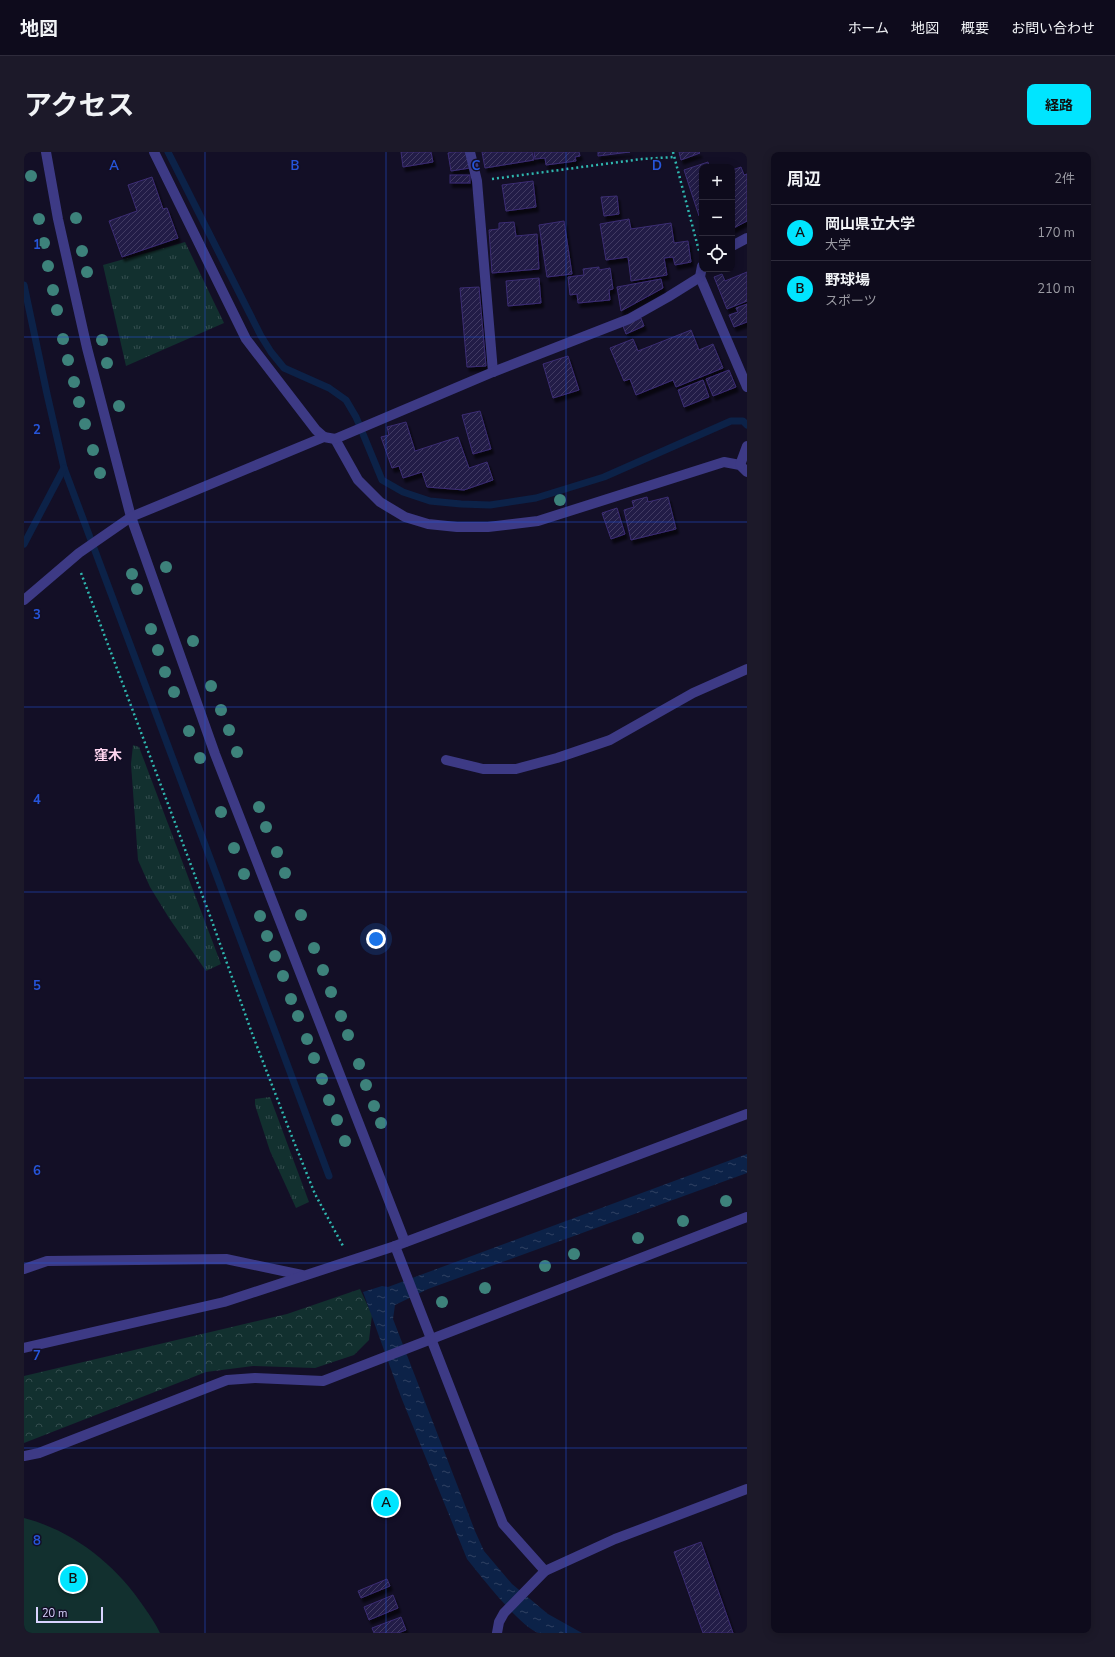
<!DOCTYPE html>
<html lang="ja">
<meta charset="utf-8">
<style>
body{margin:0;font-family:"Nunito Sans","Noto Sans JP",sans-serif;background:#1c1929;color:#f1f3f6}
.controls{position:absolute;right:12px;top:12px;display:grid;overflow:hidden;border-radius:8px;box-shadow:0 2px 10px #0003}
.controls button{width:36px;height:36px;display:grid;place-items:center;padding:0;border:0;border-bottom:1px solid #2e2b3b;background:#0e0b1c;color:#f1f3f6;font:20px sans-serif}
.scale{position:absolute;left:12px;bottom:10px;width:67px;box-sizing:border-box;padding-left:4px;border:2px solid #d9d4ff;border-top:0;font-size:11px;line-height:14px;white-space:nowrap;color:#d9d4ff;-webkit-text-stroke:3px #130f26;paint-order:stroke}
.you{position:absolute;left:352px;top:787px;width:14px;height:14px;margin:-10px;border:3px solid #fff;border-radius:50%;background:#1a73e8;box-shadow:0 0 0 6px #1a73e833}
.badge{display:grid;place-items:center;width:26px;height:26px;border-radius:50%;background:#00e5ff;color:#111;font-size:13px;font-weight:700}
.pin{position:absolute;translate:-50% -50%;border:2px solid #fff;box-shadow:0 1px 4px #0006}
.list{margin:0;padding:0;list-style:none}
h2{display:flex;justify-content:space-between;align-items:center;height:52px;margin:0;padding:0 16px;font-size:17px}
h2 small{font-size:13px;font-weight:400;color:#9b9ba3}
.list li{display:grid;grid-template-columns:26px 1fr auto;gap:12px;align-items:center;box-sizing:border-box;height:56px;padding:0 16px;border-top:1px solid #2e2b3b}
.list b{display:block;font-size:15px;white-space:nowrap}
.list p{margin:0;font-size:13px;white-space:nowrap;color:#9b9ba3}
.list em{font-size:13px;font-style:normal;color:#9b9ba3}
.icon{flex:none;width:22px;height:22px;fill:none;stroke:currentColor;stroke-width:2;stroke-linecap:round;stroke-linejoin:round}
.map{position:relative;flex:none;width:723px;height:1481px;overflow:hidden;border-radius:8px}
header{display:flex;align-items:center;gap:24px;box-sizing:border-box;height:56px;padding:0 20px;background:#0e0b1c;border-bottom:1px solid #2e2b3b}
header strong{font-size:19px}
nav{display:flex;gap:22px;margin-inline-start:auto;font-size:14px}
.intro{display:flex;align-items:center;justify-content:space-between;box-sizing:border-box;height:96px;padding:0 24px}
h1{margin:0;font-size:28px}
.button{padding:10px 18px;border-radius:8px;background:#00e5ff;color:#111;font-size:14px;font-weight:700}
main{display:flex;gap:24px;padding:0 24px}
aside{flex:1;background:#0e0b1c;border-radius:8px;box-shadow:0 2px 10px #0003}
.map>svg:first-child{display:block}
.grass{fill:url(#grass-tufts)}
.forest{fill:url(#forest-crowns)}
.pitch{fill:#12302f}
.water{fill:url(#water-ripples)}
.lines{fill:none;stroke-linecap:round;stroke-linejoin:round}
.stream{stroke:#0c2248;stroke-width:7}
.building{fill:url(#building-hatch);stroke:#3b2d73;filter:url(#shadow)}
.path{stroke:#2fb8b0;stroke-width:2.5;stroke-dasharray:2 3;stroke-linecap:butt}
.minor{stroke:#3d3a85;stroke-width:10}
.tree{fill:#3d827b}
.grid{fill:none;stroke:#2655da;stroke-width:1;stroke-opacity:0.55}
.labels{text-anchor:middle;stroke-width:3;stroke-linejoin:round;paint-order:stroke}
.quarter-label{font-size:14px;font-weight:bold;fill:#ffd6f0;stroke:#130f26}
.grid-label{font-size:13px;text-anchor:middle;font-weight:bold;fill:#2655da;stroke:#130f26;stroke-width:3;stroke-linejoin:round;paint-order:stroke}
</style>
<header>
<strong>地図</strong>
<nav><a>ホーム</a><a>地図</a><a>概要</a><a>お問い合わせ</a></nav>
</header>
<div class="intro"><h1>アクセス</h1><a class="button">経路</a></div>
<main>
<div class="map">
<svg width="723" height="1481" viewBox="0 0 723 1481">
<defs>
<pattern id="grass-tufts" width="24" height="20" patternUnits="userSpaceOnUse"><rect width="24" height="20" fill="#12302f"/><path d="M3 7l-1-3M5 7V3M7 7l1-3M15 17l-1-3M17 17v-4M19 17l1-3" fill="none" stroke="#344d4e"/></pattern>
<pattern id="forest-crowns" width="20" height="18" patternUnits="userSpaceOnUse"><rect width="20" height="18" fill="#12302f"/><path d="M2 6a3 3 0 1 1 6 0M12 15a3 3 0 1 1 6 0" fill="none" stroke="#344d4e"/></pattern>
<pattern id="water-ripples" width="26" height="14" patternUnits="userSpaceOnUse"><rect width="26" height="14" fill="#0c2248"/><path d="M2 4q2-2 4 0t4 0M15 11q2-2 4 0t4 0" fill="none" stroke="#2f4163"/></pattern>
<pattern id="building-hatch" width="6" height="6" patternUnits="userSpaceOnUse"><rect width="6" height="6" fill="#241b47"/><path d="M-1 1l2-2M0 6l6-6M5 7l2-2" fill="none" stroke="#433b63"/></pattern>
<filter id="shadow"><feDropShadow dx="2.5" dy="4.5" stdDeviation="1" flood-color="#0009"/></filter>
</defs>
<rect width="100%" height="100%" fill="#130f26"/>
<g class="grass">
<path d="M 161,90 L 200,171 L 102,214 L 79,113 Z"/>
<path d="M 109,593 L 115,595 L 197,812 L 182,819 L 145,766 L 126,735 L 114,708 L 107,612 Z"/>
<path d="M 246,945 L 285,1050 L 272,1056 L 246,999 L 231,953 L 231,947 Z"/>
</g>
<path class="forest" d="M 336,1137 L 348,1163 L 345,1188 L 330,1203 L 291,1216 L 229,1214 L 182,1220 L 0,1291 L 0,1224 L 263,1162 Z"/>
<path class="pitch" d="M 0,1366 C 50,1379 92,1413 120,1455 C 126,1464 132,1472 136,1481 L 0,1481 Z"/>
<path class="water" d="M 723,1002 L 723,1021 L 404,1137 L 371,1153 L 369,1167 L 451,1379 L 460,1399 L 488,1432 L 524,1462 L 558,1481 C 548,1481 524,1481 515,1481 C 497,1476 456,1423 443,1407 L 377,1245 L 339,1140 L 358,1134 L 364,1135 Z"/>
<g class="lines">
<g class="stream">
<path d="M 144,0 L 237,184 L 247,200 L 260,216 L 305,236 L 322,248 L 332,265 L 358,328 L 379,340 L 406,349 L 437,352 L 466,353 L 512,346 L 580,325 L 707,269 L 719,269 L 723,273"/>
<path d="M 0,133 L 23,242 L 40,316 L 305,1024"/>
<path d="M 0,392 L 40,316"/>
</g>
</g>
<g class="building">
<path d="M 377,0 L 407,0 L 409,10 L 379,15 Z"/>
<path d="M 428,0 L 443,0 L 446,16 L 427,19 L 424,1 Z"/>
<path d="M 458,0 L 508,0 L 510,8 L 461,16 Z"/>
<path d="M 510,0 L 555,0 L 556,4 L 551,5 L 552,9 L 522,13 L 521,6 L 511,7 Z"/>
<path d="M 574,0 L 606,0 L 574,4 Z"/>
<path d="M 655,0 L 675,0 L 676,1 L 657,8 Z"/>
<path d="M 684,10 L 685,15 L 678,15 L 678,63 L 675,64 L 660,18 Z"/>
<path d="M 717,15 L 720,23 L 723,22 L 723,69 L 708,77 L 708,18 Z"/>
<rect x="426" y="23" width="20" height="8"/>
<path d="M 128,25 L 139,57 L 143,56 L 154,86 L 98,105 L 85,69 L 113,59 L 104,33 Z"/>
<path d="M 509,29 L 512,55 L 482,59 L 478,33 Z"/>
<path d="M 593,44 L 595,62 L 580,64 L 577,45 Z"/>
<path d="M 605,67 L 607,77 L 647,71 L 650,91 L 664,89 L 667,110 L 651,113 L 649,105 L 640,106 L 643,123 L 607,129 L 604,105 L 582,108 L 576,72 Z"/>
<path d="M 540,69 L 548,122 L 523,125 L 515,73 Z"/>
<path d="M 490,70 L 492,84 L 513,82 L 515,117 L 468,121 L 465,78 L 475,77 L 475,71 Z"/>
<path d="M 575,115 L 575,118 L 586,116 L 589,137 L 585,138 L 586,148 L 554,151 L 553,142 L 546,143 L 544,125 L 560,123 L 559,117 Z"/>
<path d="M 723,120 L 723,149 L 703,157 L 690,125 L 698,122 L 701,129 Z"/>
<path d="M 515,126 L 517,151 L 484,154 L 482,129 Z"/>
<path d="M 637,127 L 639,136 L 597,159 L 593,135 Z"/>
<path d="M 455,135 L 462,214 L 443,215 L 436,136 Z"/>
<path d="M 723,152 L 723,170 L 710,175 L 705,163 L 714,160 L 712,156 Z"/>
<path d="M 617,166 L 620,174 L 602,182 L 599,174 Z"/>
<path d="M 667,178 L 675,198 L 689,192 L 699,216 L 652,235 L 649,228 L 612,243 L 606,227 L 600,229 L 586,196 L 609,187 L 614,199 Z"/>
<path d="M 544,204 L 555,238 L 529,246 L 519,212 Z"/>
<path d="M 705,218 L 712,235 L 689,244 L 682,227 Z"/>
<path d="M 679,228 L 685,245 L 660,255 L 654,238 Z"/>
<path d="M 456,259 L 467,297 L 449,302 L 438,263 Z"/>
<path d="M 382,270 L 391,299 L 434,285 L 445,316 L 463,310 L 469,328 L 440,338 L 403,335 L 398,320 L 379,326 L 375,314 L 368,316 L 357,285 L 365,283 L 363,275 Z"/>
<path d="M 623,345 L 624,350 L 644,345 L 652,377 L 607,388 L 600,358 L 610,355 L 608,349 Z"/>
<path d="M 593,356 L 601,382 L 587,387 L 578,361 Z"/>
<path d="M 677,1390 L 709,1481 L 679,1481 L 650,1400 Z"/>
<path d="M 363,1427 L 366,1434 L 337,1446 L 334,1439 Z"/>
<path d="M 369,1443 L 374,1456 L 345,1468 L 340,1455 Z"/>
<path d="M 377,1465 L 382,1478 L 374,1481 L 350,1481 L 348,1476 Z"/>
</g>
<g class="lines">
<g class="path">
<path d="M 649,0 L 675,99"/>
<path d="M 468,27 L 618,7 L 650,5"/>
<path d="M 57,421 L 185,761 L 229,884 L 270,990 L 291,1042 L 319,1094"/>
</g>
<g class="minor">
<path d="M 22,0 L 34,67 L 63,196 L 107,365 L 191,602 L 381,1090"/>
<path d="M 130,0 L 222,187 L 292,278 L 300,285"/>
<path d="M 446,0 L 453,29 L 469,220"/>
<path d="M 708,94 L 723,86"/>
<path d="M 678,114 L 676,125 L 723,235"/>
<path d="M 311,287 L 334,328 L 356,350 L 381,365 L 404,372 L 433,375 L 464,375 L 514,369 L 700,310 L 716,313 L 723,320"/>
<path d="M 716,313 L 723,294"/>
<path d="M 0,448 L 55,401 L 107,365 L 300,285 L 311,287 L 469,220 L 605,167 L 644,145 L 676,125"/>
<path d="M 422,608 L 459,617 L 492,617 L 533,606 L 586,588 L 669,541 L 723,517"/>
<path d="M 371,1094 L 479,1372 L 521,1419"/>
<path d="M 0,1117 L 23,1109 L 202,1107 L 278,1123"/>
<path d="M 0,1196 L 200,1150 L 371,1094 L 723,962"/>
<path d="M 0,1304 L 15,1301 L 203,1228 L 231,1226 L 299,1229 L 723,1065"/>
<path d="M 473,1481 L 475,1470 L 480,1461 L 521,1419 L 591,1387 L 723,1337"/>
</g>
</g>
<g class="tree">
<circle cx="7" cy="24" r="6"/>
<circle cx="52" cy="66" r="6"/>
<circle cx="15" cy="67" r="6"/>
<circle cx="20" cy="91" r="6"/>
<circle cx="58" cy="99" r="6"/>
<circle cx="24" cy="114" r="6"/>
<circle cx="63" cy="120" r="6"/>
<circle cx="29" cy="138" r="6"/>
<circle cx="33" cy="158" r="6"/>
<circle cx="39" cy="187" r="6"/>
<circle cx="78" cy="188" r="6"/>
<circle cx="44" cy="208" r="6"/>
<circle cx="83" cy="211" r="6"/>
<circle cx="50" cy="230" r="6"/>
<circle cx="55" cy="250" r="6"/>
<circle cx="95" cy="254" r="6"/>
<circle cx="61" cy="272" r="6"/>
<circle cx="69" cy="298" r="6"/>
<circle cx="76" cy="321" r="6"/>
<circle cx="536" cy="348" r="6"/>
<circle cx="142" cy="415" r="6"/>
<circle cx="108" cy="422" r="6"/>
<circle cx="113" cy="437" r="6"/>
<circle cx="127" cy="477" r="6"/>
<circle cx="169" cy="489" r="6"/>
<circle cx="134" cy="498" r="6"/>
<circle cx="141" cy="520" r="6"/>
<circle cx="187" cy="534" r="6"/>
<circle cx="150" cy="540" r="6"/>
<circle cx="197" cy="558" r="6"/>
<circle cx="205" cy="578" r="6"/>
<circle cx="165" cy="579" r="6"/>
<circle cx="213" cy="600" r="6"/>
<circle cx="176" cy="606" r="6"/>
<circle cx="235" cy="655" r="6"/>
<circle cx="197" cy="660" r="6"/>
<circle cx="242" cy="675" r="6"/>
<circle cx="210" cy="696" r="6"/>
<circle cx="253" cy="700" r="6"/>
<circle cx="261" cy="721" r="6"/>
<circle cx="220" cy="722" r="6"/>
<circle cx="277" cy="763" r="6"/>
<circle cx="236" cy="764" r="6"/>
<circle cx="243" cy="784" r="6"/>
<circle cx="290" cy="796" r="6"/>
<circle cx="251" cy="804" r="6"/>
<circle cx="299" cy="818" r="6"/>
<circle cx="259" cy="824" r="6"/>
<circle cx="307" cy="840" r="6"/>
<circle cx="267" cy="847" r="6"/>
<circle cx="274" cy="864" r="6"/>
<circle cx="317" cy="864" r="6"/>
<circle cx="324" cy="883" r="6"/>
<circle cx="283" cy="887" r="6"/>
<circle cx="290" cy="906" r="6"/>
<circle cx="335" cy="912" r="6"/>
<circle cx="298" cy="927" r="6"/>
<circle cx="342" cy="933" r="6"/>
<circle cx="305" cy="948" r="6"/>
<circle cx="350" cy="954" r="6"/>
<circle cx="313" cy="968" r="6"/>
<circle cx="357" cy="971" r="6"/>
<circle cx="321" cy="989" r="6"/>
<circle cx="702" cy="1049" r="6"/>
<circle cx="659" cy="1069" r="6"/>
<circle cx="614" cy="1086" r="6"/>
<circle cx="550" cy="1102" r="6"/>
<circle cx="521" cy="1114" r="6"/>
<circle cx="461" cy="1136" r="6"/>
<circle cx="418" cy="1150" r="6"/>
</g>
<path class="grid" d="M 181,0 L 181,1481M 362,0 L 362,1481M 542,0 L 542,1481M 0,185 L 723,185M 0,370 L 723,370M 0,555 L 723,555M 0,740 L 723,740M 0,926 L 723,926M 0,1111 L 723,1111M 0,1296 L 723,1296"/>
<g class="labels">
<g class="quarter-label">
<text x="84" y="608">窪木</text>
</g>
</g>
<g class="grid-label">
<text x="90" y="18">A</text>
<text x="271" y="18">B</text>
<text x="452" y="18">C</text>
<text x="633" y="18">D</text>
<text x="13" y="97">1</text>
<text x="13" y="282">2</text>
<text x="13" y="467">3</text>
<text x="13" y="652">4</text>
<text x="13" y="838">5</text>
<text x="13" y="1023">6</text>
<text x="13" y="1208">7</text>
<text x="13" y="1393">8</text>
</g>
</svg>
<div class="controls">
<button>+</button>
<button>−</button>
<button><svg class="icon" aria-label="locate" viewBox="0 0 24 24"><circle cx="12" cy="12" r="6"/><path d="M12 2v4M12 18v4M2 12h4M18 12h4"/></svg></button>
</div>
<div class="scale">20 m</div>
<div class="you"></div>
<div class="pin badge" style="left:362px;top:1351px">A</div>
<div class="pin badge" style="left:49px;top:1427px">B</div>
</div>
<aside>
<h2>周辺<small>2件</small></h2>
<ul class="list">
<li><span class="badge">A</span><div><b>岡山県立大学</b><p>大学</p></div><em>170 m</em></li>
<li><span class="badge">B</span><div><b>野球場</b><p>スポーツ</p></div><em>210 m</em></li>
</ul>
</aside>
</main>
